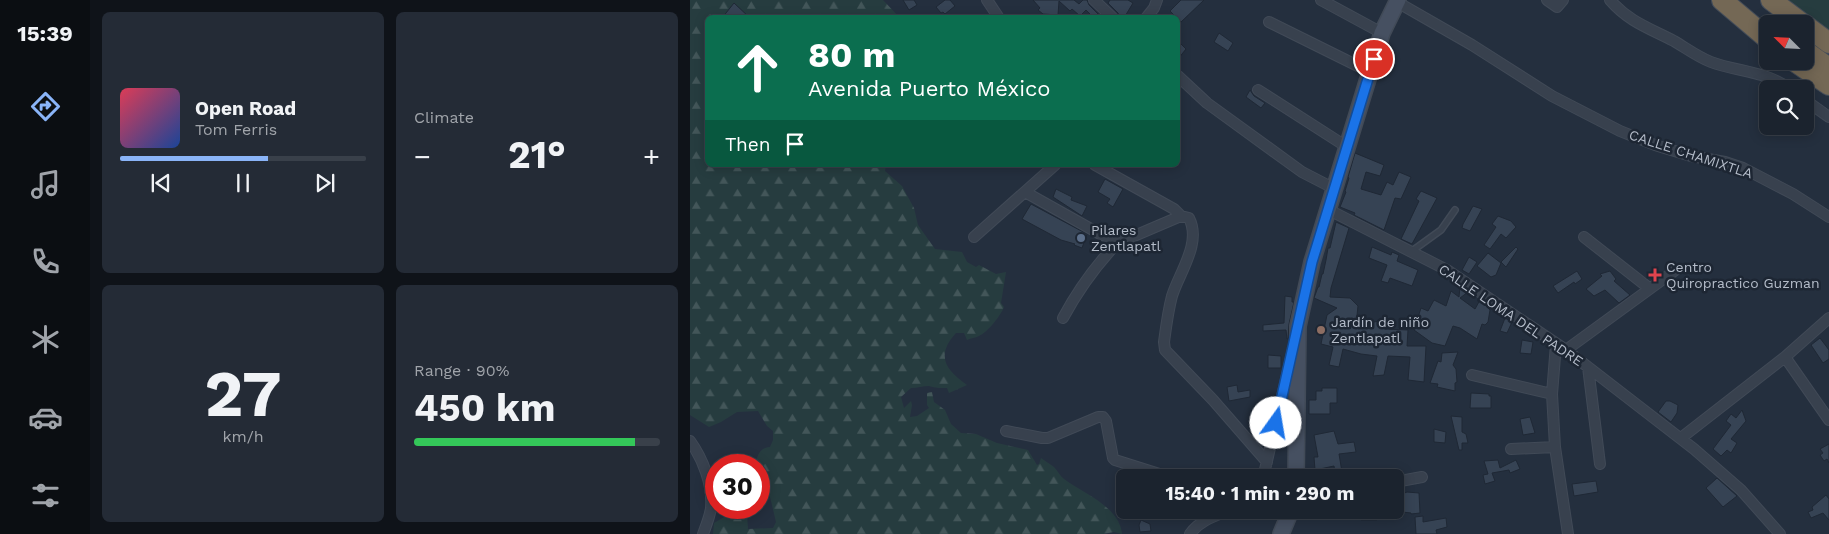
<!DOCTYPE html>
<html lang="en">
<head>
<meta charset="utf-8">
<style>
	body { margin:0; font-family:"Work Sans",sans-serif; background:#242b36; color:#f1f3f6; height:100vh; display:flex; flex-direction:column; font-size:19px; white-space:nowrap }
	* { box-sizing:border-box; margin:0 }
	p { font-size:16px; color:#a0a4aa }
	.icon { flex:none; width:28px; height:28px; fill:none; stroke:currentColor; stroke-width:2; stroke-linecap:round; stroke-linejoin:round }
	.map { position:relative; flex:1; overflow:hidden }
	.sheet { display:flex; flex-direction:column; gap:12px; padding:12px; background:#0f1319; width:600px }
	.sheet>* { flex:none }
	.guide { position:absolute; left:15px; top:15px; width:475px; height:152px; border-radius:8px; box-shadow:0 2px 12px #0003,0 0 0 1px #39404a; background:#0b6e4f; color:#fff; overflow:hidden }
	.needle { width:32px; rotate:294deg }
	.buttons { position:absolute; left:1069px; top:15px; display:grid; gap:10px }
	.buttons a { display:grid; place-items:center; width:55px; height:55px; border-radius:8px; background:#1b232e; box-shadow:0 2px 12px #0003,0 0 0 1px #39404a; font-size:25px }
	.speed { position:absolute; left:15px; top:454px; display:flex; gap:10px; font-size:25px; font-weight:700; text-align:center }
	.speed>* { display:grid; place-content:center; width:65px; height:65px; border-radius:50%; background:#1b232e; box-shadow:0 2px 12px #0003,0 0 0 1px #39404a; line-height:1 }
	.speed .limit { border:8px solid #d22; background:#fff; color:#111 }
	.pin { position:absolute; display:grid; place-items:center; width:42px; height:42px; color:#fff; margin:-21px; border:2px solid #fff; border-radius:50%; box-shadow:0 1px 5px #0007 }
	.me { position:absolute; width:55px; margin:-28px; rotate:13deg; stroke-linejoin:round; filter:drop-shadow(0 0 4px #0008) }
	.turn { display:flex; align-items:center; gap:18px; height:105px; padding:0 20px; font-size:22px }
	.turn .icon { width:65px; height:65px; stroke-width:2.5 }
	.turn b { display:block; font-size:35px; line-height:42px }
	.then { display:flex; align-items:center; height:48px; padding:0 20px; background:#0003; gap:10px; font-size:19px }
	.big { font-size:38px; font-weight:700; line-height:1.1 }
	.sheet .tile { flex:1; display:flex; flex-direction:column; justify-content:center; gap:8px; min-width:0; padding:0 18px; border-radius:8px; background:#242b36 }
	.sheet .dial { align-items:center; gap:0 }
	.dial b { font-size:65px; line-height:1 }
	.song { display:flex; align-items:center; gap:15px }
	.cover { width:60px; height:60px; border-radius:8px; background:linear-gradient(135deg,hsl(350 70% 55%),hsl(220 70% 35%)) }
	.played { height:5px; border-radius:2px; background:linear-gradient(90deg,#8ab4f8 60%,#39404a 60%) }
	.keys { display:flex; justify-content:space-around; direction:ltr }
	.heat { display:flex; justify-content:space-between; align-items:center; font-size:28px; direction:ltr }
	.charge { height:8px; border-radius:4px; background:linear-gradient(90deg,#34c759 90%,#39404a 0) }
	.sheet .tiles { flex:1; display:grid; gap:12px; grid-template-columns:repeat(2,1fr) }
	.trip { position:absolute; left:426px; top:469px; width:288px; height:50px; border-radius:8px; background:#1b232e; box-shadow:0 2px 12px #0003,0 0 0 1px #39404a; font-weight:700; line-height:50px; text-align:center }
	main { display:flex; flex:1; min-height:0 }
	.tabs { display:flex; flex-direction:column; width:90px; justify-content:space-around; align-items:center; background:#0b0e12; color:#a0a4aa }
	.tabs .icon { width:35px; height:35px }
	.tabs .selected { color:#8ab4f8 }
	.tabs b { font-size:22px; color:#f1f3f6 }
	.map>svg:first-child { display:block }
	.forest { fill:url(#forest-firs) }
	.park { fill:#263c3f }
	.building { fill:#364354; stroke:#1f2835 }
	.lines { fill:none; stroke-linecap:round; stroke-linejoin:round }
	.lane-casing { stroke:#414a57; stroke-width:8 }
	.street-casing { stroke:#414a57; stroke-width:12 }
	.secondary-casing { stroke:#414a57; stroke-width:18 }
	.highway-casing { stroke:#434c59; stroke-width:22 }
	.lane { stroke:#38414e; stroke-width:5 }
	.street { stroke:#38414e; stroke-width:10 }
	.secondary { stroke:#465061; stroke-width:15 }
	.highway { stroke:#746855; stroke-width:20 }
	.route-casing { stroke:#114b97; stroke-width:12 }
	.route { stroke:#1a73e8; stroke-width:9 }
	.service-dot { fill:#5c6f8a; stroke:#1d2633; stroke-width:2 }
	.health-dot { fill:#e0444e; stroke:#1d2633; stroke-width:2 }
	.education-dot { fill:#8d6e63; stroke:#1d2633; stroke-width:2 }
	.labels { text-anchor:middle; stroke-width:5; stroke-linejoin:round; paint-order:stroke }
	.street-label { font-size:14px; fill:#b4bcc9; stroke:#1d2633 }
	.poi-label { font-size:14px; fill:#b4bcc9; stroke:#1d2633; text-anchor:start }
</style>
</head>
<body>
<main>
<nav class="tabs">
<b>15:39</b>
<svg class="icon selected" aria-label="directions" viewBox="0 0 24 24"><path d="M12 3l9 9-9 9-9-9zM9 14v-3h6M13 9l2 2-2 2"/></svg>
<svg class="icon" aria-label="music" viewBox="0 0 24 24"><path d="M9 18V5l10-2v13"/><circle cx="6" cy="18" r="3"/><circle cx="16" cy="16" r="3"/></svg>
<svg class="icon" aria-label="phone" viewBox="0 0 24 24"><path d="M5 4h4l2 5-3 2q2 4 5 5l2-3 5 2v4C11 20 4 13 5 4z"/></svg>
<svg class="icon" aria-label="climate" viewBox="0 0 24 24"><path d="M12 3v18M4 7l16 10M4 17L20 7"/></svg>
<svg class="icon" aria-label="car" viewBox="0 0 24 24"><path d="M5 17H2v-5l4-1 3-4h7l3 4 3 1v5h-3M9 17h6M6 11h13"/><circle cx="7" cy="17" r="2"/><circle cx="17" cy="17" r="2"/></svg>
<svg class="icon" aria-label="filters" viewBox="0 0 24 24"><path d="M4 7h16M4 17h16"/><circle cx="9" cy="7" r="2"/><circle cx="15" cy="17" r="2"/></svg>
</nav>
<section class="sheet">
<div class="tiles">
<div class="tile">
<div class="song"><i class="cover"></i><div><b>Open Road</b><p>Tom Ferris</p></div></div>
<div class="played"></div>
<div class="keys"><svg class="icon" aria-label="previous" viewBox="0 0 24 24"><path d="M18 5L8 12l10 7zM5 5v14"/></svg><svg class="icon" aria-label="pause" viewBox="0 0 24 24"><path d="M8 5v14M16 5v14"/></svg><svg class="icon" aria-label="next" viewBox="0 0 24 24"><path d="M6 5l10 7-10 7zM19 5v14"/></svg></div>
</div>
<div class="tile"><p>Climate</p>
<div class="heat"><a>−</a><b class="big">21°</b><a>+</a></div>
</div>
<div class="tile dial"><b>27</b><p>km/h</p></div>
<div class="tile"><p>Range · 90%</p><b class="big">450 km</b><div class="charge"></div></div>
</div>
</section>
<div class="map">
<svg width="1139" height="534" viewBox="0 0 1139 534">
	<defs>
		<pattern id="forest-firs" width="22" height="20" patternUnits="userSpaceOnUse" patternTransform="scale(1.25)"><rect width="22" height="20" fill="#263c3f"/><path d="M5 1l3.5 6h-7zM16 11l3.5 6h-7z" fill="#435659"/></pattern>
	</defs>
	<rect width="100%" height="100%" fill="#242f3e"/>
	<path class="forest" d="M0 0H193L209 17 18 18V165H196L195 171 212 186 224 208 228 225 245 249 272 252 277 262 286 267 289 265 306 274 316 272 311 303 314 307C311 315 298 332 289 336 285 338 281 338 277 340L274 333H266C245 356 256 370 277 385L259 393 257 388C247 388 247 388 239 386 233 386 227 388 221 388L211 397 214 408 221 401 222 405 220 417 227 416 239 408 237 405V393L242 392 244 402 255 410 261 424 271 433 286 434 307 443 338 450 347 465 349 464 351 458C355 461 360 464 364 467 368 471 370 476 374 479 393 493 430 507 432 534L424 532 413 534H23L24 523 41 513 57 515 58 529 83 528 86 522 76 480 69 473V465H65C68 455 69 448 80 447L83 440V431L77 426 68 411 47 412 31 422 19 427 0 415Z"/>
	<path class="park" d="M1093 0H1139V34Z"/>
	<path class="building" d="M213 0H224L227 5 219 10Z
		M255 0H260L265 6 255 14 253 12 251 13 246 7Z
		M343 0H384L389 4 393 0H397L399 5 412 18H404L396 10 390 16 382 9 380 11 369 1 368 15 353 14 348 10 350 8Z
		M420 0H438L443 3 434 18H430L428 13 418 3Z
		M491 0H514L491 22 480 11Z
		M44 3 60 18H32Z
		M529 33 543 43 538 51 524 42Z
		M488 41 496 49 488 59Z
		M560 90 564 96 575 103 571 108 556 97Z
		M665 153 694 165 690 176 676 172 671 189 691 195 697 182 703 185 709 172 721 177 711 199 705 198 694 230 664 215 665 213 650 207 656 192 655 191 659 178 658 177Z
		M415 179 433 189 423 207 417 203 420 199 408 192Z
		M366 189 382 197 381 200 397 206 392 216 363 197Z
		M731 191 747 198 722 244 711 239 729 201 726 199Z
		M341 204 397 234 392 248 384 245 385 244 371 240 332 219Z
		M783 206 792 209 780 231 772 228 773 224Z
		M808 216 821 221 826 227 816 238 811 234 800 249 794 245 806 227 802 224Z
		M646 222 659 228 641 288 640 297 660 298 668 306 666 325 696 320 695 329 718 330 717 346H736L734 382 718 380 720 357 698 356 694 375 683 376 687 356 671 354 653 349 649 367 639 365 643 347 631 344 637 315 647 308 624 298 628 287H629L632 274H633L636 260 638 248H640Z
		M682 247 701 255 702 252 709 255 707 261 728 270 722 286 700 278 698 283 691 281 697 265 679 258Z
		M826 247 828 249 816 267 811 262Z
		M798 253 811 263 806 275 801 277 787 266Z
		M779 257 787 262 779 274 772 270Z
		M887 271 892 279 885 284 884 282 868 293 863 286Z
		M920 271 926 279 924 281 940 295 929 303 915 290 904 296 896 289 912 276 910 274Z
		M770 287 778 292 770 298 785 309 790 300 800 310 798 322 795 325 792 324 787 339 770 328 763 326 755 346 742 343 724 330 731 308 738 311 744 300 756 306 761 291 769 297Z
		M595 296 602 297V302H604L599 324 598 339H597L596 330 573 331V325L594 323Z
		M815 318 822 322 817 333 810 331Z
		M1130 338 1139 350V359L1133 363 1121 345Z
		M832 340 843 342 841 354 830 353Z
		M768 352 763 365 766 369 767 382 765 383V391L747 387 748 384 740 383 748 361 751 362 752 353Z
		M578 355 591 356V368H578Z
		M547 385 548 392 560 390V397L539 401 537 387Z
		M632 388H647V403H640V414H619V400H626V391H632Z
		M781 393 799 394V396H801V408H780Z
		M976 401H980L988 405 987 413 981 422 968 412Z
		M1052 410 1056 421 1041 439 1047 443 1041 453 1037 450 1031 456 1023 449 1041 425 1036 421 1041 414 1046 418Z
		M761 416 772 417V432L776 434 778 443H772V450H769Z
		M840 417 845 433 833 435 830 419Z
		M744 429 756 432 755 443 744 442Z
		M644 431 648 444 664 442 666 452 649 454 652 472 645 473 644 466 625 470 624 457H628L624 435Z
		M1139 444V463L1137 459 1134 461 1130 455 1133 453 1130 449Z
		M808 460 810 468 826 460 830 469 820 473 819 470 802 473 805 481 795 484 793 475 798 474 794 461Z
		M1027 478 1047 496 1033 507 1016 488Z
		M906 481 908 492 884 496 882 484Z
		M717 492 729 493 730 513 721 514V513L712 512V494Z
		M1136 495 1139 499V520L1133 513 1121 518 1118 512 1123 510 1122 507Z
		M671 510H686L687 520H671Z
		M733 516V522L756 518 757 527 746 530 747 534H726L725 517Z
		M451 520 460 524 461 531 450 532 449 525Z"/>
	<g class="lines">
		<defs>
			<path id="lane" d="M722 251 751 230 765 210"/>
			<path id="street" d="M297 0 309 18
				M404 0 423 18
				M631 0 692 33
				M857 0 867 7 873 0
				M920 0C939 22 959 28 984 41 996 48 1008 57 1021 62 1048 72 1076 71 1100 89
				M707 2 782 45 862 96 930 131 965 145 1001 156 1035 162 1053 168 1103 194 1139 217
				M456 18 464 8 467 0
				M579 22 680 72
				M488 76 517 103 612 172 645 189
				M568 90 657 147
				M1115 100 1139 117
				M405 165 484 209 491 216 499 218C512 243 489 273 482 296 478 311 476 327 474 342L475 350 523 400 577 462
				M335 192 410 234 429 241
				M639 210 757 270 876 350 1004 449 1051 490 1090 534
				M284 237 365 165
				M894 237 959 288
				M373 318C388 290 407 264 429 241L430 242 491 216
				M866 344 862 394 865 447 878 534
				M876 350 987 269
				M1095 357 1139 420
				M898 367 910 464
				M782 375 862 394
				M316 431 352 438H358L408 417H413L416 421 423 458 425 460 482 478
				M991 438 1095 357 1139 318
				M0 441C13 459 23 485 21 508 20 516 16 526 13 534
				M821 449 865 447
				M573 478 603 349
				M705 482 732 477
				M510 510 514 520
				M500 534C510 520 525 516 540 510"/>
			<path id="secondary" d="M606 478 608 326 622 262 692 33 708 0
				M591 534 601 510"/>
			<path id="highway" d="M1032 0 1078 39
				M1081 0 1113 24
				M1115 25 1139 43
				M1115 51 1139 68
				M1104 61 1139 85"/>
		</defs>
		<use href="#lane" class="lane-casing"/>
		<use href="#street" class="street-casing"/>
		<use href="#secondary" class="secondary-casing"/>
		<use href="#highway" class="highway-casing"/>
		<use href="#lane" class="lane"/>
		<use href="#street" class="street"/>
		<use href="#secondary" class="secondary"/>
		<use href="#highway" class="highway"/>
	</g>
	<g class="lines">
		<defs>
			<path id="route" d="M586 423 622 262 684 59"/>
		</defs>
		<use href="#route" class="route-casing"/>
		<use href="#route" class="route"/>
	</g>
	<circle class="service-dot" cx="391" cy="238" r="5"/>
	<path class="health-dot" d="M962.5 267.5h5v5h5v5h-5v5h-5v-5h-5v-5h5z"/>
	<circle class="education-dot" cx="631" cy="330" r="5"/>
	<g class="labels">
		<g class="street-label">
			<text transform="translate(1001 154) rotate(18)" y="5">CALLE CHAMIXTLA</text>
			<text transform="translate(821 315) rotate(34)" y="5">CALLE LOMA DEL PADRE</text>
		</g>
		<g class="poi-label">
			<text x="401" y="235">Pilares<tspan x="401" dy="16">Zentlapatl</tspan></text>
			<text x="976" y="272">Centro<tspan x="976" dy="16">Quiropractico Guzman</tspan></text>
			<text x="641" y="327">Jardín de niño<tspan x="641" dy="16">Zentlapatl</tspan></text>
		</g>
	</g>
</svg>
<div class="buttons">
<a><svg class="needle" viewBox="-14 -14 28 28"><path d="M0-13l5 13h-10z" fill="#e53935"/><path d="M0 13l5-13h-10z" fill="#a0a4aa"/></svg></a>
<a><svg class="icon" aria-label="search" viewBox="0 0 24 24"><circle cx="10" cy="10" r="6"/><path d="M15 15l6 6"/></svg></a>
</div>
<div class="speed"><div class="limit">30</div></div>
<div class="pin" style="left:684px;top:59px;background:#d93025"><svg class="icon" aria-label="arrive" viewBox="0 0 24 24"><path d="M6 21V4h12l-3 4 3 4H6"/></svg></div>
<svg class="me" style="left:586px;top:423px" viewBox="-20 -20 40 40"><circle r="19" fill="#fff"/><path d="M0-13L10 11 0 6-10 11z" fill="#1a73e8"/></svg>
<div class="trip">15:40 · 1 min · 290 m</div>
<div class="guide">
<div class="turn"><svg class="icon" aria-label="ahead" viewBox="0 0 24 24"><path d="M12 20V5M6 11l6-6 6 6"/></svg><div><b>80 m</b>Avenida Puerto México</div></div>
<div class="then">Then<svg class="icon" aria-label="arrive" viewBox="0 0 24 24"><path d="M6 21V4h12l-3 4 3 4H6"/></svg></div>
</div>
</div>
</main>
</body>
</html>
